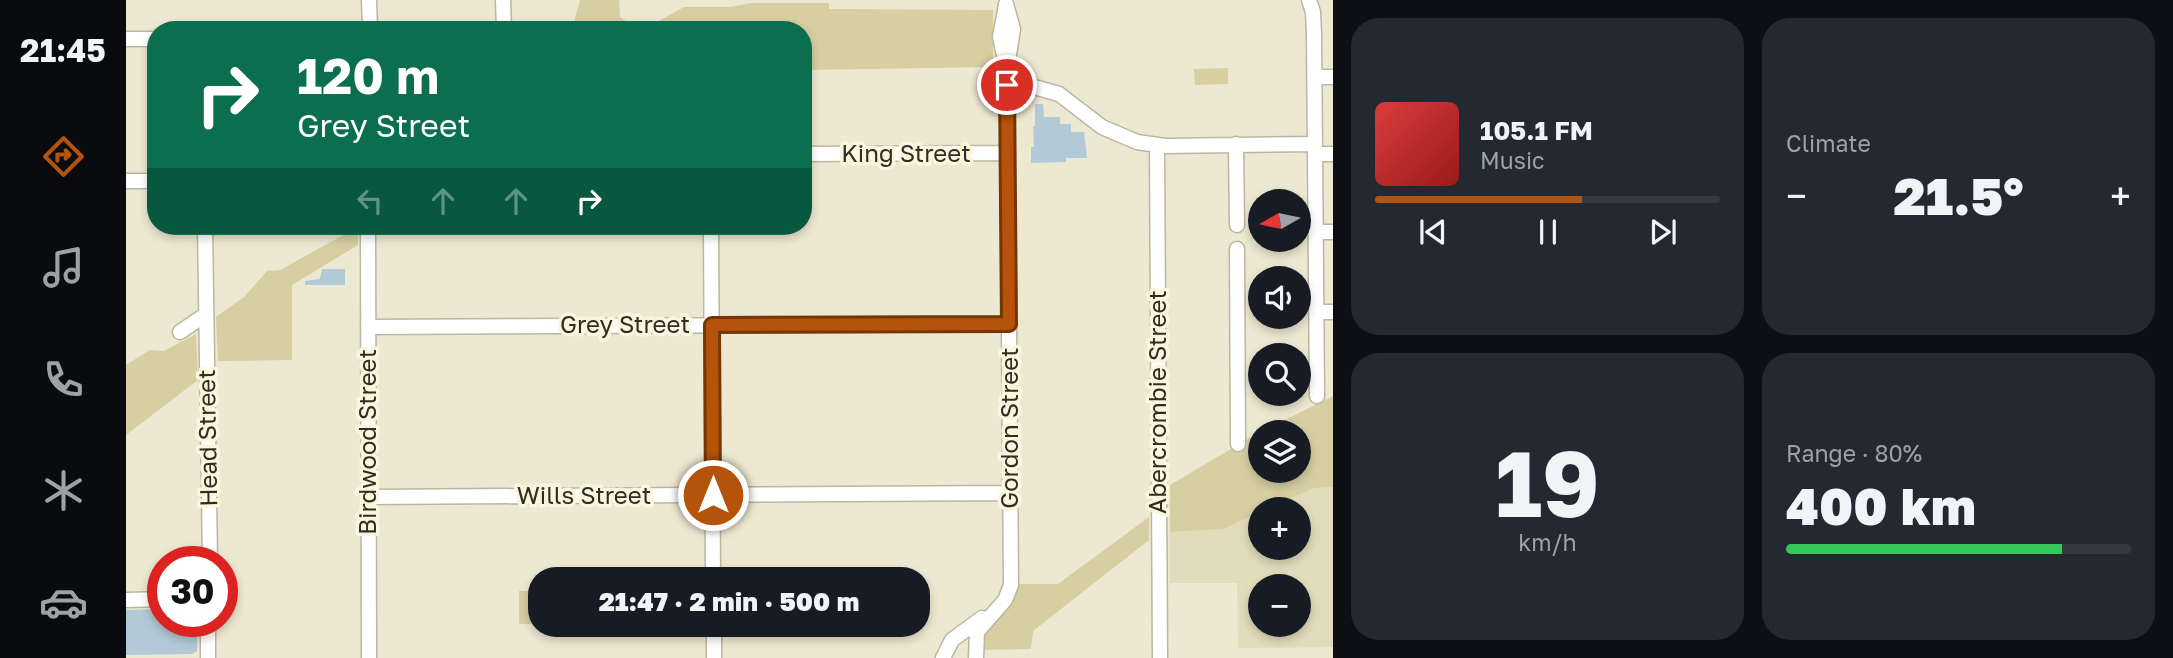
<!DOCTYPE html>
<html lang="en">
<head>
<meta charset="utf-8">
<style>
	body { margin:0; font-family:"Golos Text",sans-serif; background:#242831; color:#f1f3f6; height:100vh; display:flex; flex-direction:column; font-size:26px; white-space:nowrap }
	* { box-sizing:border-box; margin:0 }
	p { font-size:23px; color:#9ea1a6 }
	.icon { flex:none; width:38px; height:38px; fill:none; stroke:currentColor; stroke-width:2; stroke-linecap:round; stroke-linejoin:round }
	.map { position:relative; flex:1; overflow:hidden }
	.sheet { display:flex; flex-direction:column; gap:18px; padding:18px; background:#0d0f14; width:840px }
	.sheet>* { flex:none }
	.banner { position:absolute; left:21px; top:21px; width:665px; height:214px; border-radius:28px; box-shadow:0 4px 10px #0003; background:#0b6e4f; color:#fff; overflow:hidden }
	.needle { width:46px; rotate:261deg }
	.buttons { position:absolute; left:1122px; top:189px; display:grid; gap:14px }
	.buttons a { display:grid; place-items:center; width:63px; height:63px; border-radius:50%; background:#171b24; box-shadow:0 4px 10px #0003; font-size:35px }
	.speed { position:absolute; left:21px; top:546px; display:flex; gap:14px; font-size:35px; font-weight:700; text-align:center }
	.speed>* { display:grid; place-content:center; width:91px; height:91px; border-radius:50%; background:#171b24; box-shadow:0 4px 10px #0003; line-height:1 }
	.speed .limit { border:10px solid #d22; background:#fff; color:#111 }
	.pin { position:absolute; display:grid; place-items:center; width:60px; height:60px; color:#fff; margin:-30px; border:4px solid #fff; border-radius:50%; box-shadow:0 2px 7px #0007 }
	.me { position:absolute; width:77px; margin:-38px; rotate:0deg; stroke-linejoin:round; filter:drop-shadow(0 0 5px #0008) }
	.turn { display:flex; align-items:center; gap:24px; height:147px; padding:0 35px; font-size:32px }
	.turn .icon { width:91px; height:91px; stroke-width:2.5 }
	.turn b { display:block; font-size:49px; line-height:60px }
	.lanes { display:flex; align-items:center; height:66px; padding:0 35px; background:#0003; justify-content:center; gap:35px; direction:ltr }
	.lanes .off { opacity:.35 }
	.big { font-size:52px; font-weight:800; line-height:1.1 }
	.sheet .card { flex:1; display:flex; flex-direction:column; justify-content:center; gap:10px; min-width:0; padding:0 24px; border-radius:28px; background:#242831 }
	.sheet .dial { align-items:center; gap:0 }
	.dial b { font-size:91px; line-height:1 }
	.song { display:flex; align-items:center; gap:21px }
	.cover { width:84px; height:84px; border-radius:10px; background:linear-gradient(135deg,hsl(0 70% 55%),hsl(0 70% 35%)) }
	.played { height:7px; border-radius:4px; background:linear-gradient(90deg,#b45309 60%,#363941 60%) }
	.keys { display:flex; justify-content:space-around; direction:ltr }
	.heat { display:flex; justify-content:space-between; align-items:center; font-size:38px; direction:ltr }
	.charge { height:10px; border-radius:5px; background:linear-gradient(90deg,#34c759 80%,#363941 0) }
	.sheet .tiles { flex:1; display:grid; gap:18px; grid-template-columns:repeat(2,1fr) }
	.trip { position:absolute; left:402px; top:567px; width:402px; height:70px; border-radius:28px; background:#171b24; box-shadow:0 4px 10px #0003; font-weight:800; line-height:70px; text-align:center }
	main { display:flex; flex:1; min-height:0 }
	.dock { display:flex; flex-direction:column; width:126px; justify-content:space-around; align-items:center; background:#090b0e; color:#9ea1a6 }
	.dock .icon { width:49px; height:49px }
	.dock .selected { color:#b45309 }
	.dock b { font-size:32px; color:#f1f3f6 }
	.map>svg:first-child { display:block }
	.built { fill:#e2dcbd; fill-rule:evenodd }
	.green { fill:#d7cea1; fill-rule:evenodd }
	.building { fill:#b2c9d7 }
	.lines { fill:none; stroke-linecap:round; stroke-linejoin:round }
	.minor-casing { stroke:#bbb6a0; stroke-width:17 }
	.minor { stroke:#fff; stroke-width:14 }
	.route-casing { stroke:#753606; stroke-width:18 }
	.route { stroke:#b45309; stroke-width:12 }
	.labels { text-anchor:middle; stroke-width:7; stroke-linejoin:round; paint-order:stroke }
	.street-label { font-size:24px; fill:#2f2d24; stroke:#faf6de }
</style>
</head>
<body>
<main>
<nav class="dock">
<b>21:45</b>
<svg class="icon selected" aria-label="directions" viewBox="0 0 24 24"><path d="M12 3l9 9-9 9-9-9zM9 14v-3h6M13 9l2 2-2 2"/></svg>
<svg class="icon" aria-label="music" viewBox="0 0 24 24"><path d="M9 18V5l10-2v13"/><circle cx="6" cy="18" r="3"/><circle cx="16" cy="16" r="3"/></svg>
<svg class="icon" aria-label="phone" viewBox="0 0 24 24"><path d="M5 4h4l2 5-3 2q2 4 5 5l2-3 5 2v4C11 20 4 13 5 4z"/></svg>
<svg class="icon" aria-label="climate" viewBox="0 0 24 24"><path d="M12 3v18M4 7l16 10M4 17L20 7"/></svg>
<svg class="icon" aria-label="car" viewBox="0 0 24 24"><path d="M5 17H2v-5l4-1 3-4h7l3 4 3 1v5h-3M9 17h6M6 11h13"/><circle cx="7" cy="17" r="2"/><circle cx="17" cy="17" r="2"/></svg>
</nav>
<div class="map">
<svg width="1207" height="658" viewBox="0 0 1207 658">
	<rect width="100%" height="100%" fill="#ede8d1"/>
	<path class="built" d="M1207 487V647L1112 648 1111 583H1044V532L1097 529 1134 512V548H1172V509H1141L1188 488ZM1134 586H1172V625H1134Z"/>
	<path class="green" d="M454 0H493L494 17 513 30H446Z
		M626 3H703V9L867 10V67L677 70V30H516L558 7H604Z
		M1102 68V84L1069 85 1068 69Z
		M232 227V245L166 285V360L92 361 90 317 118 297 141 271 154 270Z
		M70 334 72 380 0 435V365L24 350 38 351Z
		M1207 396V487L1188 488 1141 509H1134V512L1097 529 1044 532V485L1125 437ZM1134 432H1172V471H1134Z
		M1023 517V540L907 631 905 649 854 650 855 633 879 612 891 584H932Z
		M393 591H409V624H393Z"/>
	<path class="building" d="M909 104H917L918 117H934V124H945V132H958L961 158H940V162L905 163V147H908L907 126H909Z
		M196 269H219V285H179V281L194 279Z
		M37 609V621H71V651L66 654 0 655V610Z"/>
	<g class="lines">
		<defs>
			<path id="minor" d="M243 0 244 30
				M377 0 378 30
				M1183 0 1187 12 1188 34 1191 396
				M0 39H30
				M879 60 874 37 880 5
				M1189 77H1207
				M881 85H901L933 94 976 127 1011 142 1039 146 1189 144
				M1110 144 1111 225
				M1031 145 1034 658
				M677 154 882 153
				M1189 154H1207
				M0 181H30
				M79 226 84 562
				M242 226 243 658
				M585 226 587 579
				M1190 232H1207
				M1111 249 1112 444
				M1190 312H1207
				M242 327 883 324
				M54 332 79 315
				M242 497 884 493
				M0 600 37 599
				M82 621V658
				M588 625V658
				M817 658 826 640 856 618
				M850 658 851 632 879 600 885 585 881 67 887 29 880 4"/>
		</defs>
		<use href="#minor" class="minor-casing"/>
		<use href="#minor" class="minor"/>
	</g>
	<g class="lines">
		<defs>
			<path id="route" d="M587 495 586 325 883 324 881 85"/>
		</defs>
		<use href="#route" class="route-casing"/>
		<use href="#route" class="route"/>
	</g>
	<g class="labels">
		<g class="street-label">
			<text x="780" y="162">King Street</text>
			<text x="499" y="333">Grey Street</text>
			<text transform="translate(1032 402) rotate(-90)" y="8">Abercrombie Street</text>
			<text transform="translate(884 428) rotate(-90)" y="8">Gordon Street</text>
			<text transform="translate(82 438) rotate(-91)" y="8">Head Street</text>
			<text transform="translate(242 442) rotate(-90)" y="8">Birdwood Street</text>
			<text x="458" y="504">Wills Street</text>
		</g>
	</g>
</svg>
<div class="buttons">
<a><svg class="needle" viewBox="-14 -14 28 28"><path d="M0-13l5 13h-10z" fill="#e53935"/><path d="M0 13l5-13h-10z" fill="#9ea1a6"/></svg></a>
<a><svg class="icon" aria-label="sound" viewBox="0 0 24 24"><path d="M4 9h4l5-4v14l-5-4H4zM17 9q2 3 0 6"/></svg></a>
<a><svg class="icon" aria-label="search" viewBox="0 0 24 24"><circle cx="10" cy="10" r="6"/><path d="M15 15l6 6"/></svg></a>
<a><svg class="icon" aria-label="layers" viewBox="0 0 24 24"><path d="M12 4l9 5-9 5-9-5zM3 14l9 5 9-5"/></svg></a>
<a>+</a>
<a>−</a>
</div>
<div class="speed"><div class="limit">30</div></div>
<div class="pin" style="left:881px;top:85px;background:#d93025"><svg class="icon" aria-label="arrive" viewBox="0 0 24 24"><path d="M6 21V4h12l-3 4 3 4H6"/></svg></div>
<svg class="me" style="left:587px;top:495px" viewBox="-20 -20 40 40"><circle r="17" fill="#b45309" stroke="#fff" stroke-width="3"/><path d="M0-11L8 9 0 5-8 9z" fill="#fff"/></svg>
<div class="trip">21:47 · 2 min · 500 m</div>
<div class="banner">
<div class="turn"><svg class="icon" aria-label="right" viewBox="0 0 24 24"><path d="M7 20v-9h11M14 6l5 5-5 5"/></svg><div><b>120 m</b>Grey Street</div></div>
<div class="lanes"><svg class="icon off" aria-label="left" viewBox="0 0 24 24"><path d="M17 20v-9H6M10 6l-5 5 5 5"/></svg><svg class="icon off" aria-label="ahead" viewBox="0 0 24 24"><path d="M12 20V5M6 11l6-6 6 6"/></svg><svg class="icon off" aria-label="ahead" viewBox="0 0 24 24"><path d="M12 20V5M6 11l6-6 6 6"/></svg><svg class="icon" aria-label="right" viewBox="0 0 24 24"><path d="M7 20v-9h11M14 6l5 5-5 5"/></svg></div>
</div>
</div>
<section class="sheet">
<div class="tiles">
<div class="card">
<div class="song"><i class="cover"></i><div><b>105.1 FM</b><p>Music</p></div></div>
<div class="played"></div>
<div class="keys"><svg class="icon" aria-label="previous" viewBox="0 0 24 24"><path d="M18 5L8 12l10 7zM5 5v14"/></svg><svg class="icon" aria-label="pause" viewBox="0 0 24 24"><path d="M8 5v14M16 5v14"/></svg><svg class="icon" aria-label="next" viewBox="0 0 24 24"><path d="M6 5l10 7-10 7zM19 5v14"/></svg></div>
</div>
<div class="card"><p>Climate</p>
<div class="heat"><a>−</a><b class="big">21.5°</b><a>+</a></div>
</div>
<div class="card dial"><b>19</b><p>km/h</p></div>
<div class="card"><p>Range · 80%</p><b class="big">400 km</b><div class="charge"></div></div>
</div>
</section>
</main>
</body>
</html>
